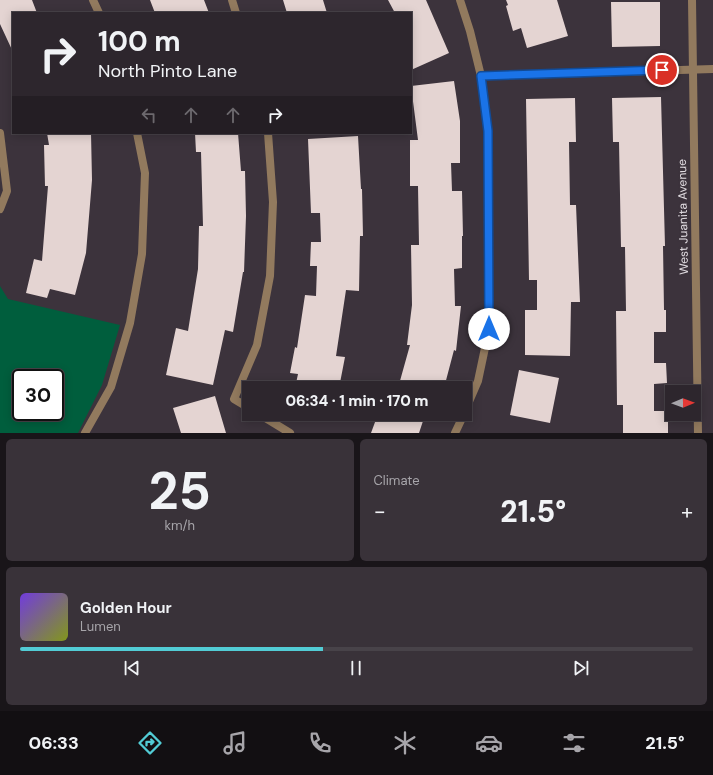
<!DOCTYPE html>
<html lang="en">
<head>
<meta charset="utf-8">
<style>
	body { margin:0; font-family:"DM Sans",sans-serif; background:#393239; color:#f1f3f6; height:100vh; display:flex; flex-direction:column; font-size:15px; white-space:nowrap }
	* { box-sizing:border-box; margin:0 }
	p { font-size:13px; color:#a7a5aa }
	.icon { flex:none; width:22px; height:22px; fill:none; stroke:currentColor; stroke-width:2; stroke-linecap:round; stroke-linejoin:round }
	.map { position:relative; height:433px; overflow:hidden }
	.drawer { display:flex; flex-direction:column; gap:6px; padding:6px; background:#191519; flex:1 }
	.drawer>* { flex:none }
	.top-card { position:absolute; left:12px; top:12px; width:400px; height:122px; border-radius:0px; box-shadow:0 2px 10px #0003,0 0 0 1px #484349; background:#2d262d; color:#f1f3f6; overflow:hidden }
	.needle { width:26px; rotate:89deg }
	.fabs { position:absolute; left:665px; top:385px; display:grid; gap:8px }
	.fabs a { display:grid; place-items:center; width:36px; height:36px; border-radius:0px; background:#2d262d; box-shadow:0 2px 10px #0003,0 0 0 1px #484349; font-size:20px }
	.speed { position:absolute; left:12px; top:369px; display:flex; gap:8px; font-size:20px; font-weight:700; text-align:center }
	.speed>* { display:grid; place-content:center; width:52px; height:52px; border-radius:50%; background:#2d262d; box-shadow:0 2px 10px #0003,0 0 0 1px #484349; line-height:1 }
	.speed .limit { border:2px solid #111; border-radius:6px; background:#fff; color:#111 }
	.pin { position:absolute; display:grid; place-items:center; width:34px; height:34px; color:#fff; margin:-17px; border:2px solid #fff; border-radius:50%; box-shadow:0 1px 4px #0007 }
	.me { position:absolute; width:44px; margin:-22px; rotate:0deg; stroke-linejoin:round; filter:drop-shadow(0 0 3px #0008) }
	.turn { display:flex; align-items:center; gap:14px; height:84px; padding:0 20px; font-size:18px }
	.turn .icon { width:52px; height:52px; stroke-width:2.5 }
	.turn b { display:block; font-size:28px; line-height:34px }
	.lanes { display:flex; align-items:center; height:38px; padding:0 20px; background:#0003; justify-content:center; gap:20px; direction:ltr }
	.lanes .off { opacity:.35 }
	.big { font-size:30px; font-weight:800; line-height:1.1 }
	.drawer .widget { flex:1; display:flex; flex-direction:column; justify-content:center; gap:6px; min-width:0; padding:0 14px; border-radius:6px; background:#393239 }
	.drawer .dial { align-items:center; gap:0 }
	.dial b { font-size:52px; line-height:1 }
	.song { display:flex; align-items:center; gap:12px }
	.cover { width:48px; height:48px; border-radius:6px; background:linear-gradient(135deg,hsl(260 70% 55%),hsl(70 70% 35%)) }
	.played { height:4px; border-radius:2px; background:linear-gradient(90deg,#52ccd5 45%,#484349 45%) }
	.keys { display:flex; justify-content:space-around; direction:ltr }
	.heat { display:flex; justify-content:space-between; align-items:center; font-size:22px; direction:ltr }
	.drawer .tiles { flex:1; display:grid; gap:6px; grid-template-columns:1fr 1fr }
	.widget:last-child { grid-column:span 2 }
	.trip { position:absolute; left:242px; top:381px; width:230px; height:40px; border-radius:0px; background:#2d262d; box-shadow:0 2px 10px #0003,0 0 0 1px #484349; font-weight:800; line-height:40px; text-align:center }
	.menu { display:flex; height:64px; justify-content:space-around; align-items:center; background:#120f12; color:#a7a5aa }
	.menu .icon { width:28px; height:28px }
	.menu .selected { color:#52ccd5 }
	.menu b { font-size:18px; color:#f1f3f6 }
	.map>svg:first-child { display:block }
	.green { fill:#005e3d; fill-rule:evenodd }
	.building { fill:#e4d4d2 }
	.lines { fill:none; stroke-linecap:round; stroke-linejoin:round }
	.minor { stroke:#927a5e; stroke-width:8 }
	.route-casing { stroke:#114b97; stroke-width:10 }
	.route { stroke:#1a73e8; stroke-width:7 }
	.labels { text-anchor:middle; stroke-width:4; stroke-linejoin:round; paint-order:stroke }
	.street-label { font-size:12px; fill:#e0dbe0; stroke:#3c333c }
</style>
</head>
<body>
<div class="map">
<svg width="713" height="433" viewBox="0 0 713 433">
	<rect width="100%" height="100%" fill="#3c333c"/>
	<path class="green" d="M0 286 8 299 120 325 102 385 78 433H0ZM21 378H55V412H21Z"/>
	<path class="building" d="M0 0H32L37 13H13V52L0 24Z
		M150 0H204L209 13H155Z
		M283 0H323L327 13H287Z
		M388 0H426L449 53 411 70V13H395Z
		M506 0H557L568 36 527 48 521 28 513 31 506 6 508 5Z
		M611 2H660V46L612 47Z
		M454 81 460 121V163H451L452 191H462L463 236H462V268L454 269 455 306H461L456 351 454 350 444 388H398L410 345H407L412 305 411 245H419L418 186H410V140H418L411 86Z
		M661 97 665 246H663L664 310H666V332H654V363H666L667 383 654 384V411H668V433H623V405H617L616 311H626L625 247H621L619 142H613L612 98Z
		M575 98 576 142H569L570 205H576L580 302H571L570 356 525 355V310H537V280H529L526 99Z
		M47 133H91L92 180 86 253 75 295 50 289 47 298 26 293 34 259 42 261 48 186H45L44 145H49Z
		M195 133H238L241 171H245L246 216 244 272H243L233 332 225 330 213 385 166 375 176 328 188 331 198 269 199 226H203L201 152H196Z
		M358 136 361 189H362L363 236H360L359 291 346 290 336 356 345 357 339 388H295L298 374 290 373 295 347 297 348 305 295 316 296 317 266H310L311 242H321L320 213H311L308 139Z
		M519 370 559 378 550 423 510 415Z
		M215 396 226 433H181L173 408Z
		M378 414H413L424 418 419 433H371Z"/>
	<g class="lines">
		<path class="minor" d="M93 0 99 13
			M232 0 236 13
			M460 0 470 31 481 76 488 131 489 329 478 381 465 411
			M692 0 698 433
			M481 76 713 69
			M0 133 7 191 0 209
			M249 408 234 399 257 345 270 276 273 202 268 133
			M259 414 290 433
			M85 433 111 387 130 323 142 254 145 173 137 133
			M455 433 464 414"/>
	</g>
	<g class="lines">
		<defs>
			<path id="route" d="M489 329 488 131 481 76 662 70"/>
		</defs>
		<use href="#route" class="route-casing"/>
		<use href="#route" class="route"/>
	</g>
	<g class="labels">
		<g class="street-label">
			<text transform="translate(683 217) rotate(-91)" y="4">West Juanita Avenue</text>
		</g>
	</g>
</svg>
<div class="fabs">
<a><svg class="needle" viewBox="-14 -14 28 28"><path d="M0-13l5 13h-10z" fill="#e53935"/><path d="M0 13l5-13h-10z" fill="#a7a5aa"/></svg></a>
</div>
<div class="speed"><div class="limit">30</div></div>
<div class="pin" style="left:662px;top:70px;background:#d93025"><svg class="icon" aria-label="arrive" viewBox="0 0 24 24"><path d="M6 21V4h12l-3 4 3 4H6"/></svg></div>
<svg class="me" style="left:489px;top:329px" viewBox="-20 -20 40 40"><circle r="19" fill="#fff"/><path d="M0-13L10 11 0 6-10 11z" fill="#1a73e8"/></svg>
<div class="trip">06:34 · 1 min · 170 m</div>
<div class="top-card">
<div class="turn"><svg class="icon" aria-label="right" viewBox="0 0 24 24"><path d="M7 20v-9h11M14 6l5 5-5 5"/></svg><div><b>100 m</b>North Pinto Lane</div></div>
<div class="lanes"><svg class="icon off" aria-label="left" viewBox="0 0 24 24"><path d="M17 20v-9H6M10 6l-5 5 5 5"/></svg><svg class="icon off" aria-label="ahead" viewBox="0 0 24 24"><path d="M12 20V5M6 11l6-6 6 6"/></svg><svg class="icon off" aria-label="ahead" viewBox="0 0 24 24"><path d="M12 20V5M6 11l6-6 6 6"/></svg><svg class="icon" aria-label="right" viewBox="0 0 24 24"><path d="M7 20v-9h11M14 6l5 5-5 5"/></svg></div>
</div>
</div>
<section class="drawer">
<div class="tiles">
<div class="widget dial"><b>25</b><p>km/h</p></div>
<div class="widget"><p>Climate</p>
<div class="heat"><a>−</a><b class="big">21.5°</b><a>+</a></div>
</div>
<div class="widget">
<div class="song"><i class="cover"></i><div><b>Golden Hour</b><p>Lumen</p></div></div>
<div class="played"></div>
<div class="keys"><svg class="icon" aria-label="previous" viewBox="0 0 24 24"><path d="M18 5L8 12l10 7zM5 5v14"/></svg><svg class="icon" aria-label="pause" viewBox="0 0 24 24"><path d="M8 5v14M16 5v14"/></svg><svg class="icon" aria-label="next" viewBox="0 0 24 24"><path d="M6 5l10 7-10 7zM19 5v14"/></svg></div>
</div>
</div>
</section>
<nav class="menu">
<b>06:33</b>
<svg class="icon selected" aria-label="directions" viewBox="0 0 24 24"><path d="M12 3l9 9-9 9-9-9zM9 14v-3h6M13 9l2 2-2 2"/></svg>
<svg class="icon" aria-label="music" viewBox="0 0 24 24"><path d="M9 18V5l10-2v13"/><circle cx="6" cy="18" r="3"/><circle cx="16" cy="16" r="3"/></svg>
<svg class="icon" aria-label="phone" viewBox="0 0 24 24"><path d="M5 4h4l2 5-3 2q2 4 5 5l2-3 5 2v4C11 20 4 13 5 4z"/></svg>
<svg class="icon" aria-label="climate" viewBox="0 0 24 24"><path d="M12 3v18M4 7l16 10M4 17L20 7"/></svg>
<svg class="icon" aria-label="car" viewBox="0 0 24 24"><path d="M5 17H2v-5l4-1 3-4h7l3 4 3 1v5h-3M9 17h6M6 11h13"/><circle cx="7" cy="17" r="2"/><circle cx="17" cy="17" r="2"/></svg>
<svg class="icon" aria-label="filters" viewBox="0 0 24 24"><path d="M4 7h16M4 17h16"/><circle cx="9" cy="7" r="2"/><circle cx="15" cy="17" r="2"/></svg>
<b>21.5°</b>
</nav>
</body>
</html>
